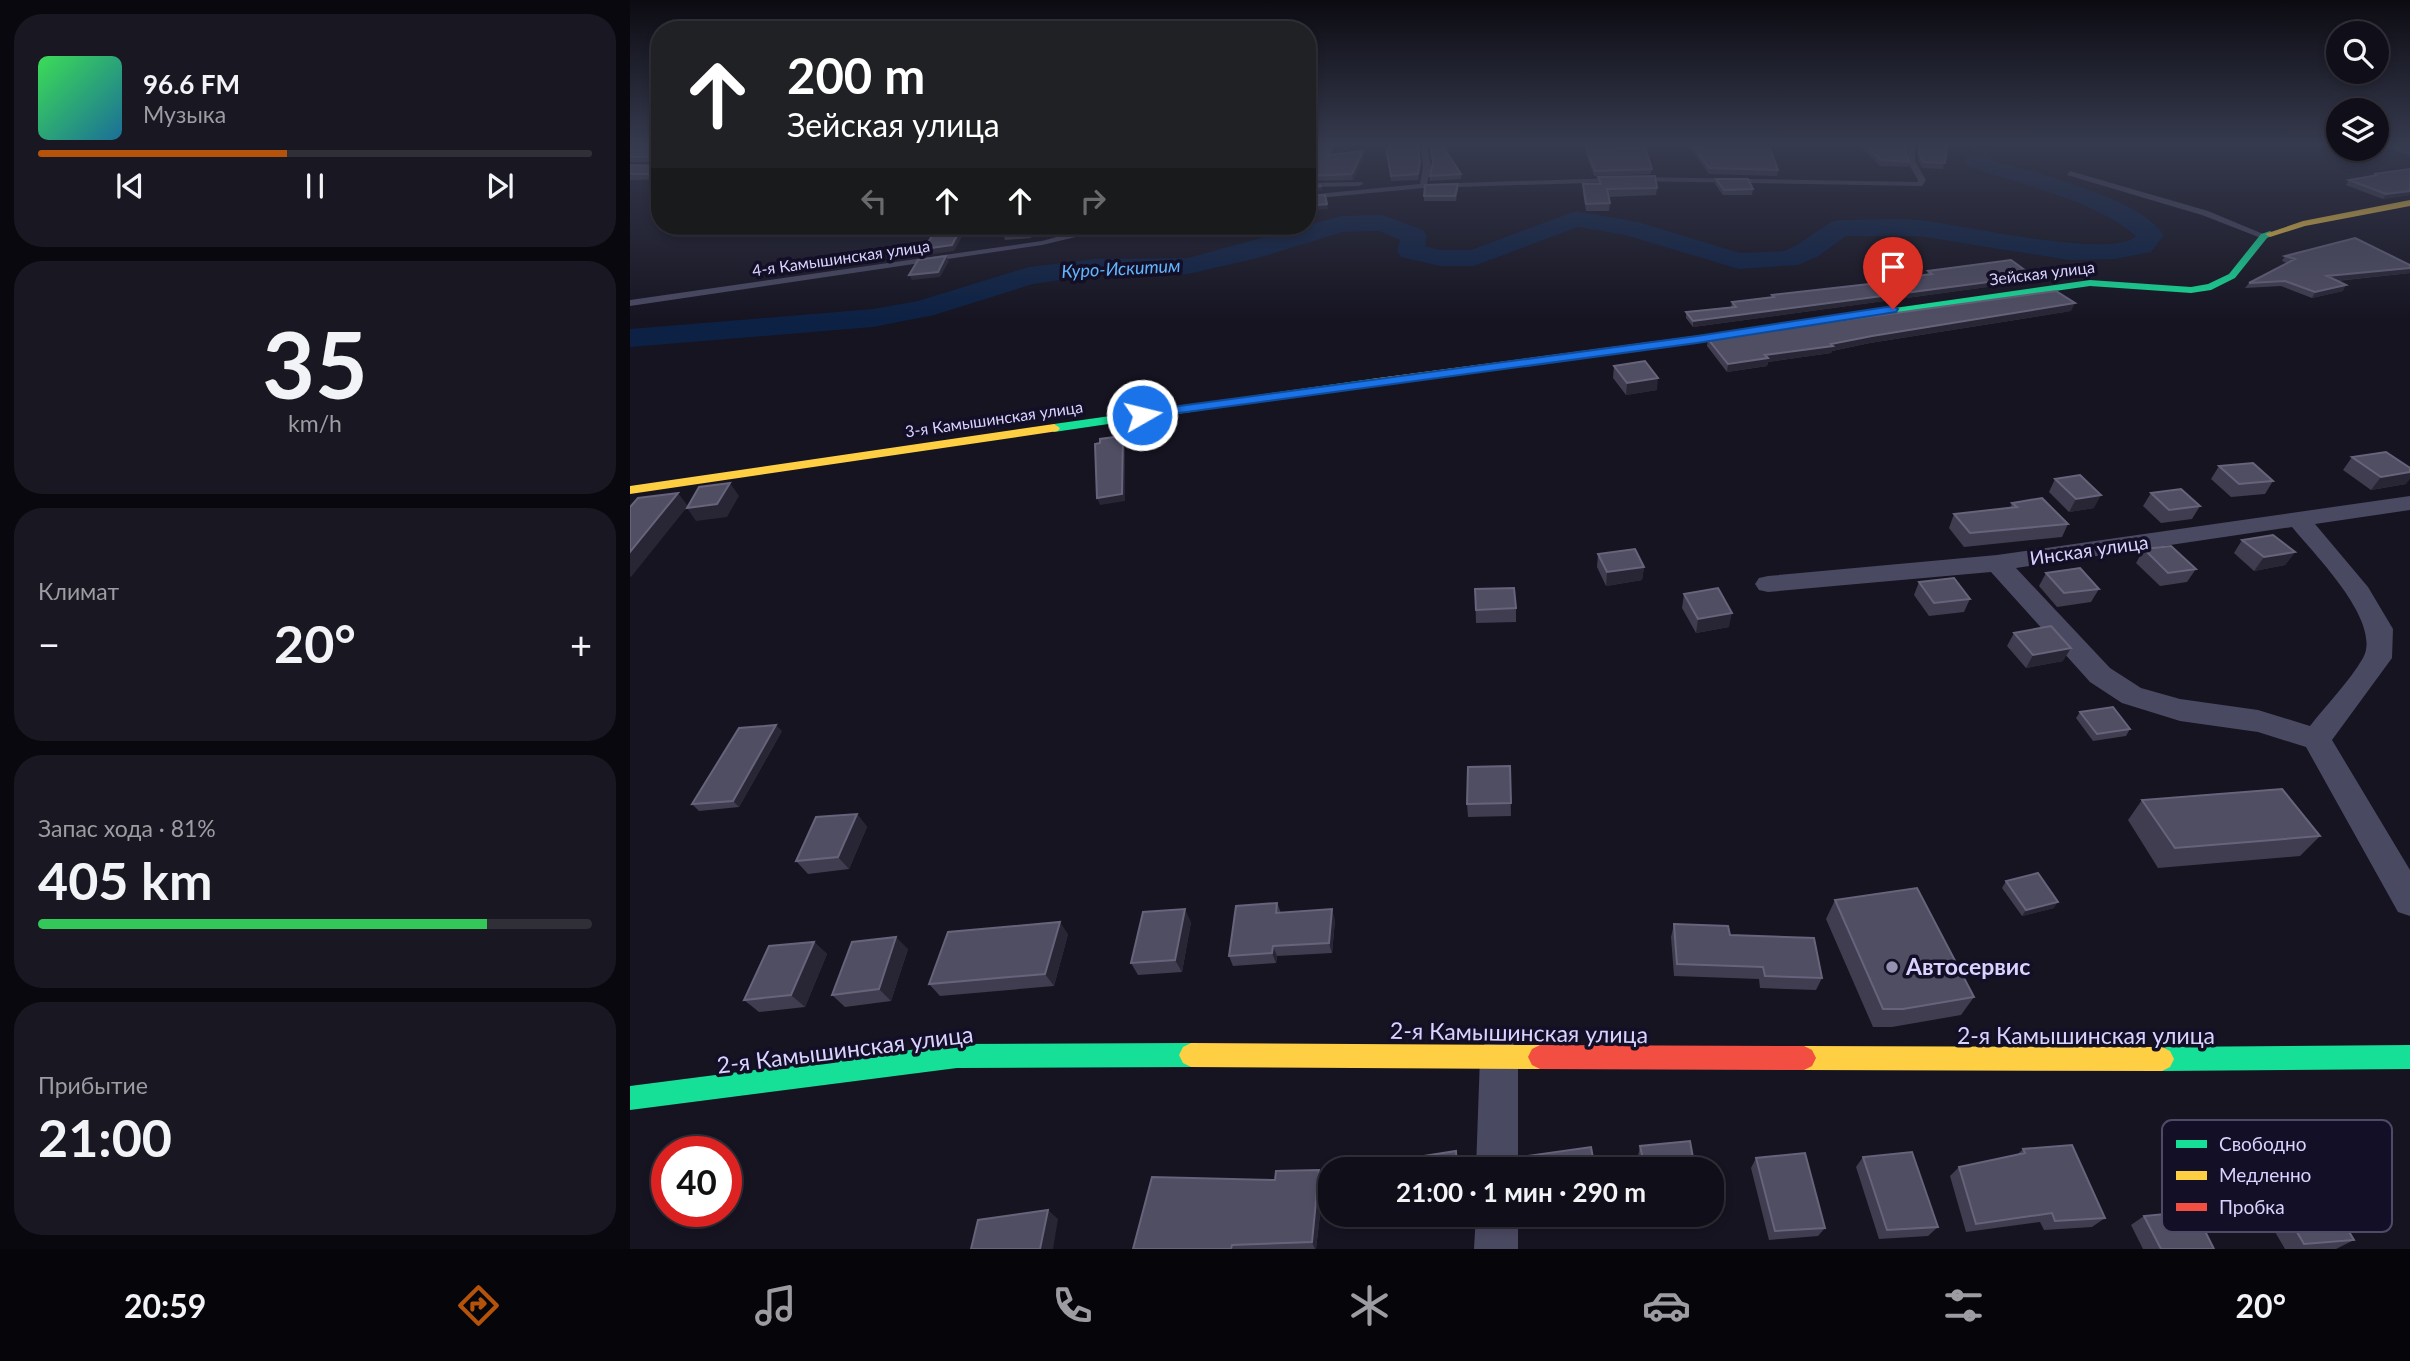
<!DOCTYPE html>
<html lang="ru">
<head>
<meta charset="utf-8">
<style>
	body { margin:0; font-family:Lato,sans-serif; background:#191822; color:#f1f3f6; height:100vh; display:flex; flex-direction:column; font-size:26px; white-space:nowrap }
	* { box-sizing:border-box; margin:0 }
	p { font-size:23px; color:#9c9ca2 }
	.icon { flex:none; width:38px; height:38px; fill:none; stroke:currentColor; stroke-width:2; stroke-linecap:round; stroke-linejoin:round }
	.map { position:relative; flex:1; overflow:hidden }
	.panel { display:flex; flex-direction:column; gap:14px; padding:14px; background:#09080e; width:630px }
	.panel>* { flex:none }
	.banner { position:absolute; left:21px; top:21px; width:665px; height:214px; border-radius:28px; box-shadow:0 4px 10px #0003,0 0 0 2px #302f38; background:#202124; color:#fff; overflow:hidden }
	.buttons { position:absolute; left:1696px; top:21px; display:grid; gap:14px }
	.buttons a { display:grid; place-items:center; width:63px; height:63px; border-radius:50%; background:#100f19; box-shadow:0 4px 10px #0003,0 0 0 2px #302f38; font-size:35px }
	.speed { position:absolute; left:21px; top:1136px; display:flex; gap:14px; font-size:35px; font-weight:700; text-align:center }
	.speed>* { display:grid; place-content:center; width:91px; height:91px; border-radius:50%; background:#100f19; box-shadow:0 4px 10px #0003,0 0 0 2px #302f38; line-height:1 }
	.speed .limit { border:10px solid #d22; background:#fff; color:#111 }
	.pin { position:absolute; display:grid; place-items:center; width:60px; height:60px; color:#fff; margin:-72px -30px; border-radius:50% 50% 50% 0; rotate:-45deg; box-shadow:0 0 7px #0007 }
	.pin .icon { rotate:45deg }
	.me { position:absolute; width:77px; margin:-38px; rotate:82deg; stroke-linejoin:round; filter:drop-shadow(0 0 5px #0008) }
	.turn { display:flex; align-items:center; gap:24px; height:147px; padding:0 21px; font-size:32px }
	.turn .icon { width:91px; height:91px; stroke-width:2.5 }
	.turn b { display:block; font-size:49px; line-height:60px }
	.lanes { display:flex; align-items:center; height:66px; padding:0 21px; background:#0003; justify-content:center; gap:35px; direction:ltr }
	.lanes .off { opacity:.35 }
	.big { font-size:52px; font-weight:700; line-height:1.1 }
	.panel .tile { flex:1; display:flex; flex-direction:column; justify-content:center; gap:10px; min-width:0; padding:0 24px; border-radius:28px; background:#191822 }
	.panel .dial { align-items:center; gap:0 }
	.dial b { font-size:91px; line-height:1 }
	.song { display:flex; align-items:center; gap:21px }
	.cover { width:84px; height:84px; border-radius:10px; background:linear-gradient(135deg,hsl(130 70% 55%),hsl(200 70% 35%)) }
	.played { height:7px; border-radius:4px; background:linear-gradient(90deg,#b45309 45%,#302f38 45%) }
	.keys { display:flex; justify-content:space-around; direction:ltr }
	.heat { display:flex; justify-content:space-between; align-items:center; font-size:38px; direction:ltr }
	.charge { height:10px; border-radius:5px; background:linear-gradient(90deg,#34c759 81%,#302f38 0) }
	.trip { position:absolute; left:688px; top:1157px; width:406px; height:70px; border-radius:28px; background:#100f19; box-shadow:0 4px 10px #0003,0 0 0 2px #302f38; font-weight:700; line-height:70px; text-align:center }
	.menu { display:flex; height:112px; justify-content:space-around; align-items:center; background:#06060a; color:#9c9ca2 }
	.menu .icon { width:49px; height:49px }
	.menu .selected { color:#b45309 }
	.menu b { font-size:32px; color:#f1f3f6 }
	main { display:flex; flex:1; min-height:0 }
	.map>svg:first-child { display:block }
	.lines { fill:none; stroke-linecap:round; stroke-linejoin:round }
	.river { fill:#0d2144; fill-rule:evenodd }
	.lane { fill:#4a4962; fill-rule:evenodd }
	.street { fill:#4a4962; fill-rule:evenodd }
	.fast { fill:#16e098; fill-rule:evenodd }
	.slow { fill:#ffcf43; fill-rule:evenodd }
	.jam { fill:#f24e42; fill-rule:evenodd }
	.wall { fill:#403d50 }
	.shaded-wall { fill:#282635 }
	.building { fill:#504e63; stroke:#66637b; stroke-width:2 }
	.route { fill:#1a73e8; stroke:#114b97; stroke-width:2 }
	.poi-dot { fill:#9591b1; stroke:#130f26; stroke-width:2.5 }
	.labels { text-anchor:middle; stroke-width:7; stroke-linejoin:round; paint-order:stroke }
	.far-street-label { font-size:16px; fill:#d9d4ff; stroke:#130f26 }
	.far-water-label { font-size:18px; font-style:italic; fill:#62b6ff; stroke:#130f26 }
	.street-label { font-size:19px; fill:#d9d4ff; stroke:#130f26 }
	.near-poi-label { font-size:23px; font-weight:bold; fill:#d9d4ff; stroke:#130f26; text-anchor:start }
	.near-street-label { font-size:23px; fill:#d9d4ff; stroke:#130f26 }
	.key { fill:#130f26; stroke:#4e4a67; stroke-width:2 }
	.key-label { font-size:19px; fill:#d9d4ff }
</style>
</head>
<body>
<main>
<section class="panel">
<div class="tile">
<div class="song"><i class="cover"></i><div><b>96.6 FM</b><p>Музыка</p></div></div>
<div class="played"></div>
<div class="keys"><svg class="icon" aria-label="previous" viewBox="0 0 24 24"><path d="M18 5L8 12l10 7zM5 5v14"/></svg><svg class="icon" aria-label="pause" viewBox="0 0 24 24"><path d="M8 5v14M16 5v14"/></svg><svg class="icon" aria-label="next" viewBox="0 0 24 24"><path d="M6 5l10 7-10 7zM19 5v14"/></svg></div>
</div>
<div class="tile dial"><b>35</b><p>km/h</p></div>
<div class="tile"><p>Климат</p>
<div class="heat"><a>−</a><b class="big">20°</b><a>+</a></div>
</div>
<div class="tile"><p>Запас хода · 81%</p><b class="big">405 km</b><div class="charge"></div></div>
<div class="tile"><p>Прибытие</p><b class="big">21:00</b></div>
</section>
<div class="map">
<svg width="1780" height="1249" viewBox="0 0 1780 1249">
	<rect width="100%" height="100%" fill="#161421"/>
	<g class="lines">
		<path class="river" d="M1345 145H1367L1358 158C1404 174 1507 195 1534 235L1521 252 1485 259 1439 260 1289 236H1216L1187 257 1168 265 1109 269 995 235 948 227 844 266H810L771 257 767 251 770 240 749 231 713 232 628 258 558 274 465 275 403 284 304 315 243 327 0 347V329L243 309 288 301 399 267 465 259 558 258 711 216 753 215 793 230 797 236 795 246 810 250H841L946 211 1008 222 1110 253 1154 251 1167 245 1201 222 1210 220C1236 220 1264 218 1290 220 1328 224 1482 260 1506 236 1459 197 1393 186 1337 166L1334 161Z"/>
		<path class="lane" d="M791 145H797L801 167 797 184 987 178 991 180 987 182 793 188 677 199V195L790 184 793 167Z
			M1279 145H1285V161L1296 180 1292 186 1007 181 1003 179 1007 177 1287 182 1288 180 1277 161Z
			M1440 171 1578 211 1638 236 1631 238 1572 215 1437 175Z
			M732 182 733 184 729 186 677 187V183Z
			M459 226H469L454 235 412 245 0 306V300L412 241 448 231Z"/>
		<path class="street" d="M1756 145 1780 147V155L1757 148Z
			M1780 496V510L1685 524 1738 587 1763 629 1762 658 1702 740 1780 870V916L1768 912 1676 747 1628 732 1550 721 1492 703 1460 682 1361 572 1138 592 1129 590 1125 584 1129 578 1138 576 1367 555ZM1662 527C1684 554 1753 622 1733 658 1719 682 1697 704 1680 726L1628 710 1550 699 1511 688 1480 668 1386 568Z
			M869 1038 883 1043 888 1057V1169H846L850 1057 855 1043Z
			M846 1214H888V1249H844Z"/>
		<path class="fast" d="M1640 231 1645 234 1637 238 1605 278 1581 290 1561 293 1460 286 1132 333 1127 330 1132 327 1460 280 1561 287 1578 284 1599 274 1631 234Z
			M741 379 745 381V385L424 432 418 428 424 424Z
			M561 1043 569 1047 573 1055 569 1063 561 1067 327 1068 0 1110V1086L327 1044Z
			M1780 1045V1069L1532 1071 1524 1067 1520 1059 1524 1051 1532 1047Z"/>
		<path class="slow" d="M1780 200V206L1675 226 1640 237 1635 234 1673 221Z
			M1132 327 1137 330 1136 332 741 387 735 383 741 379Z
			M424 424 430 428 428 431 0 494V486Z
			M561 1043 910 1045 918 1049 922 1057 918 1065 910 1069 561 1067 553 1063 549 1055 553 1047Z
			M1174 1046 1532 1047 1540 1051 1544 1059 1540 1067 1532 1071 1174 1070 1166 1066 1162 1058 1166 1050Z"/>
		<path class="jam" d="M910 1045 1174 1046 1182 1050 1186 1058 1182 1066 1174 1070 910 1069 902 1065 898 1057 902 1049Z"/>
	</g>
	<path class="wall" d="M0 145H30V179L0 180V165L27 166 28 162H0Z
		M677 145 702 154 734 156 723 180 677 181Z
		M757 145H789L790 167 788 180 761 181 757 154 759 149Z
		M800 145H812L831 174V179L800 181V176L803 163Z
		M953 145H978L979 147 1022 169 1021 174 964 176Z
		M1058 145H1090L1148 170 1147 176 1079 174Z
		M1232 145H1277L1276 155 1279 162 1278 167 1250 166 1232 148Z
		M1288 145H1317L1313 169 1292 168 1288 160Z
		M1780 169V195L1753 199 1716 185 1719 180 1743 176 1744 174Z
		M968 177 1027 188 1026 195 978 197 980 203 979 211H956L953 191V184H968Z
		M1086 179 1123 189 1122 195H1093L1085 184Z
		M828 189 826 201H794V196Z
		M436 229 403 232 401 238 375 240 373 233Z
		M1655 256 1780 265V273L1707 281 1713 291 1682 298 1651 286 1615 288 1619 283 1657 263 1652 261Z
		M1298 271 1401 281 1063 327 1056 318V312L1101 307 1102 302 1142 297V295L1263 281V279L1297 275Z
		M1441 311 1240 343 1202 351 1201 353 1138 362 1137 366 1097 372 1077 346 1078 339Z
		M984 366 1027 390 996 395 983 378Z
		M1722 457 1776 484 1741 490 1713 470Z
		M1589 466 1643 481 1635 494 1601 497 1581 479Z
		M1425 479 1464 508 1439 512 1419 492Z
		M1521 493 1570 506 1562 519 1531 523 1513 506Z
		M1382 503 1438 524 1432 537 1334 547 1319 528 1324 514 1380 508Z
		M1612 540 1665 552 1655 565 1624 571 1604 553Z
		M1514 549 1566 569 1557 582 1530 586 1506 563Z
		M968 554 1014 567 1012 580 976 586 967 567Z
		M1416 573 1469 589 1461 602 1427 607 1409 586Z
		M1289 582 1340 599 1334 612 1299 616 1284 595Z
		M845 589 886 608V622L846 623Z
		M1054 594 1099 627 1066 633 1052 608Z
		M1384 633 1433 661 1396 668 1377 646Z
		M1450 712 1500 729 1496 736 1463 741 1446 718Z
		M152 731 109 807 69 811 62 804Z
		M880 766 881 816 838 817 837 804Z
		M1512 800 1690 836 1670 856 1528 868 1498 820Z
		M227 814 237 827 219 869 178 874 166 861Z
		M1376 881 1424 908 1392 916 1372 888Z
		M1205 900 1344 997 1331 1015 1262 1027H1243L1196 919Z
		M647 903 651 913 705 920 702 953 647 956 646 963 603 966 599 956Z
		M561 922 552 972 508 975 501 963Z
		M1044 924 1100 935 1192 978 1186 990 1130 988 1129 979 1044 976 1041 937Z
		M438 934 424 986 310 996 299 984Z
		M184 942 197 954 175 1007 129 1012 114 1000Z
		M278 949 261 1001 215 1007 202 995Z
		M1010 1146 1065 1169H1010L1008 1156Z
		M1393 1149 1475 1218 1462 1227 1414 1230 1410 1222 1336 1232 1320 1176 1329 1167 1387 1155Z
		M1233 1157 1308 1227 1298 1236 1249 1239 1226 1167Z
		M1126 1158 1195 1228 1188 1236 1139 1240 1121 1168Z
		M1630 1169 1724 1240 1706 1249H1655L1614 1179Z
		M689 1170 694 1180 686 1249H503Z
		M763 1214H831V1215L766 1225Z
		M903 1214H942L904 1221Z
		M1018 1214H1074L1070 1223 1020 1227Z
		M1514 1216 1584 1249H1513L1501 1225Z"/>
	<path class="shaded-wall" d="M703 145H707L699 159 698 155Z
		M733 151 734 156 723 180 722 174Z
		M692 186 693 191 677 193V188Z
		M1780 191V195L1753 199 1756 194Z
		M697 204 698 209 677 211V206Z
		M332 226H338L324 251 297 255 294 249Z
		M401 226H436V229L403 232 401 238 399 232Z
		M537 226H559L538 228Z
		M316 256 319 261 310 277 282 280 279 275Z
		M1780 268V273L1693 282 1697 276Z
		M1403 276 1401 281 1063 327V321Z
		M1716 285 1713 291 1682 298 1685 292Z
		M1445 303 1441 311 1240 343 1202 351 1201 353 1138 362 1137 366 1097 372 1098 364 1135 355 1201 344 1242 336Z
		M1028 378 1027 390 996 395 997 383Z
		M493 436 495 442V501L470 505 467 498Z
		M1780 472V479L1776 484 1741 490 1751 477Z
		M100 483 109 496 97 517 66 521 57 508Z
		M48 493 58 506 1 577 0 576V552Z
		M1471 495 1464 508 1439 512 1446 499Z
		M1665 552 1655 565 1624 571 1634 557Z
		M1014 567 1012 580 976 586 977 572Z
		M1102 613 1099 627 1066 633 1068 619Z
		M1441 648 1433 661 1396 668 1403 655Z
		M146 725 152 731 109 807 103 801Z
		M227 814 237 827 219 869 208 857Z
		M1428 902 1424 908 1392 916 1396 910Z
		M555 909 561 922 552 972 545 960Z
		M702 909 705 920 702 953 699 943Z
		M430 922 438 934 424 986 415 974Z
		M266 937 278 949 261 1001 249 989Z
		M184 942 197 954 175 1007 161 995Z
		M643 946 647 956 646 963 642 953Z
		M689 1170 694 1180 686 1249H685L682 1242Z
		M418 1210 428 1219 423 1249H410Z"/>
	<path class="building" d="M0 145H30V174H0V165L27 166 29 159 27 157H0Z
		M677 145H703L698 155 733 151 722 174 677 176Z
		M759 145H788L790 162 788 174 761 176 756 149H760Z
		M800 145H812L831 174 800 176 803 162Z
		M955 145H978L979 147H1015L1022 169 965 171Z
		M1063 145 1139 146 1148 170 1079 168Z
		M1235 145H1277L1276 155 1279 162 1251 160Z
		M1289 145H1317L1315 163 1294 162 1289 155Z
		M1780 169V191L1756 194 1719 180 1748 175 1744 174Z
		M1025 176 1027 188 977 189 980 203 956 204 953 184H971L968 177Z
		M1086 179H1118L1123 189 1094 190Z
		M677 184 692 186 677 188Z
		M828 184 825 196H794L795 185Z
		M695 195 697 204 677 206V196Z
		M308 226H332L322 245 294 249Z
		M376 226H401L399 232 373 233Z
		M1725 238 1780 265V268L1697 276 1716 285 1685 292 1655 281 1619 283 1665 259 1655 256Z
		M316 256 308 272 279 275 288 260Z
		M1381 260 1403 276 1063 321 1056 312 1106 307 1102 302 1144 297 1142 295 1266 281 1263 279 1302 274 1298 271Z
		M1426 291 1445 303 1242 336 1201 344 1203 346 1135 355 1138 358 1098 364 1078 339Z
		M1015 361 1028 378 997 383 984 366Z
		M493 436 492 494 467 498 465 444 470 443V439Z
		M1756 452 1780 468V472L1751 477 1722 457Z
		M1623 463 1643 481 1609 484 1589 466Z
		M1450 475 1471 495 1446 499 1425 479Z
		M100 483 87 504 57 508 69 487Z
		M1551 489 1570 506 1539 510 1521 493Z
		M48 493 0 552V507L8 498Z
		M1412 498 1438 524 1340 533 1324 514 1387 507 1382 503Z
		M1643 535 1665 552 1634 557 1612 540Z
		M1541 546 1566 569 1538 573 1514 549Z
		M1005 549 1014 567 977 572 968 554Z
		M1450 568 1469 589 1434 593 1416 573Z
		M1324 578 1340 599 1304 603 1289 582Z
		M884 588 886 608 846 610 845 589Z
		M1088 588 1102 613 1068 619 1054 594Z
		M1421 626 1441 648 1403 655 1384 633Z
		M1483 707 1500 729 1467 734 1450 712Z
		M146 725 103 801 62 804 109 728Z
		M880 766 881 803 837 804 838 767Z
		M1652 789 1690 836 1545 848 1512 800Z
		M227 814 208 857 166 861 186 817Z
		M1408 873 1428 902 1396 910 1376 881Z
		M1287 888 1344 997 1273 1009H1253L1205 900Z
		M647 903 646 913 702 909 699 943 643 946 642 953 599 956 606 906Z
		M555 909 545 960 501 963 513 912Z
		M430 922 415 974 299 984 318 932Z
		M1044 924 1098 926 1100 935 1184 938 1192 978 1135 976 1133 967 1047 964Z
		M266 937 249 989 202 995 222 942Z
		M184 942 161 995 114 1000 139 946Z
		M1060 1141 1065 1169H1015L1010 1146Z
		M1442 1145 1475 1218 1425 1221 1422 1213 1346 1224 1329 1167 1395 1153 1393 1149Z
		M961 1147 965 1169H899L897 1156Z
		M826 1151 827 1169H761V1161Z
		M1282 1152 1308 1227 1257 1230 1233 1157Z
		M1175 1153 1195 1228 1145 1231 1126 1158Z
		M1678 1165 1724 1240 1674 1244 1630 1169Z
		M689 1170 682 1242 602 1245 601 1249H503L522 1177 645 1180 646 1171Z
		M418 1210 410 1249H341L348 1220Z
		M1565 1211 1584 1249H1531L1514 1216Z
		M1023 1214H1074V1215L1023 1218Z"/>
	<linearGradient id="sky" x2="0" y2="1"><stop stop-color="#0c0b12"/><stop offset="0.45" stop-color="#363a4e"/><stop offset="1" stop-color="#363a4e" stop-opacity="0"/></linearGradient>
	<rect width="1780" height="320" fill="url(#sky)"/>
	<path class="route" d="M1263 306 1268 309 1266 312 1067 343 512 418 506 415 512 411 1067 336Z"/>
	<circle class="poi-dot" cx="1262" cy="967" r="7"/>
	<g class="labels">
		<g class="far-street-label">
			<text transform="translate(211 258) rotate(-8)" y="6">4-я Камышинская улица</text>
			<text transform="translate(1412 273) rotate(-7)" y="6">Зейская улица</text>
			<text transform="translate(364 419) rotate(-8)" y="6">3-я Камышинская улица</text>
		</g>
		<g class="far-water-label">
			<text transform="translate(491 269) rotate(-3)" y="6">Куро-Искитим</text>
		</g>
		<g class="street-label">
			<text transform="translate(1459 550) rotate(-8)" y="7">Инская улица</text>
		</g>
		<g class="near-poi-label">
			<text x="1276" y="975">Автосервис</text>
		</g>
		<g class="near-street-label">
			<text transform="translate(889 1033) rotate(1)" y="8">2-я Камышинская улица</text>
			<text x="1456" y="1044">2-я Камышинская улица</text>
			<text transform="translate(215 1050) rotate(-7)" y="8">2-я Камышинская улица</text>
		</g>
	</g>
	<rect x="1532" y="1120" width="230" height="112" rx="10" class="key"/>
	<rect x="1546" y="1140" width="31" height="8" fill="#16e098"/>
	<rect x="1546" y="1171" width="31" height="9" fill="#ffcf43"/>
	<rect x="1546" y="1203" width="31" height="8" fill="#f24e42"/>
	<g class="key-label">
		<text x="1589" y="1151">Свободно</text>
		<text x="1589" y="1182">Медленно</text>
		<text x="1589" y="1214">Пробка</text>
	</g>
</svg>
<div class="buttons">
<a><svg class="icon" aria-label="search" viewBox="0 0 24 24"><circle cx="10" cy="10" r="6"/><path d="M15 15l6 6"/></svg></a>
<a><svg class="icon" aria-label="layers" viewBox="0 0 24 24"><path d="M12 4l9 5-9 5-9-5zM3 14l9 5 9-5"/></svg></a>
</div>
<div class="speed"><div class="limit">40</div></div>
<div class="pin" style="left:1263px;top:309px;background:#d93025"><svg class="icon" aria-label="arrive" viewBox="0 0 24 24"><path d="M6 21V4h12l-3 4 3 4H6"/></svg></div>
<svg class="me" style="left:512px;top:415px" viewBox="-20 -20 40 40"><circle r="17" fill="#1a73e8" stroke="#fff" stroke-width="3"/><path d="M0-11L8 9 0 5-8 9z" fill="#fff"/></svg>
<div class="trip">21:00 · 1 мин · 290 m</div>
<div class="banner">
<div class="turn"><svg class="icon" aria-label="ahead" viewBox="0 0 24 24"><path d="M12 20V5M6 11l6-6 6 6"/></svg><div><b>200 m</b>Зейская улица</div></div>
<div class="lanes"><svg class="icon off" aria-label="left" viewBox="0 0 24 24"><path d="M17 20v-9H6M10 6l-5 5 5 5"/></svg><svg class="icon" aria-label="ahead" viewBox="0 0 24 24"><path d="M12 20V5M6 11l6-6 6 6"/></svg><svg class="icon" aria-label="ahead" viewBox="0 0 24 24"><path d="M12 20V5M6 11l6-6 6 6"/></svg><svg class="icon off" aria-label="right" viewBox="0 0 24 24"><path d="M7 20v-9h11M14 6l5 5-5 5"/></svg></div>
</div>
</div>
</main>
<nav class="menu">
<b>20:59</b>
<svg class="icon selected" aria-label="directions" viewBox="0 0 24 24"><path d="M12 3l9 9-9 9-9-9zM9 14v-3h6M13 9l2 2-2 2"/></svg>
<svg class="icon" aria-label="music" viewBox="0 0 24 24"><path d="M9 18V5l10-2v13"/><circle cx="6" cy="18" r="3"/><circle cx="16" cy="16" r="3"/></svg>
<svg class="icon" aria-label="phone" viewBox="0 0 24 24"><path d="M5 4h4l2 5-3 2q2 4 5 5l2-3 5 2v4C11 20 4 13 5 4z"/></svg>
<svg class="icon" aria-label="climate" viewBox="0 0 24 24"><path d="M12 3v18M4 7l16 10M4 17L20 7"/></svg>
<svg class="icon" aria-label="car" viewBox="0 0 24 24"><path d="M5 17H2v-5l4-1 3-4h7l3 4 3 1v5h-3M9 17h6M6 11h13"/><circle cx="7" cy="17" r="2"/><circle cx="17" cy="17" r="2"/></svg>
<svg class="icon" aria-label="filters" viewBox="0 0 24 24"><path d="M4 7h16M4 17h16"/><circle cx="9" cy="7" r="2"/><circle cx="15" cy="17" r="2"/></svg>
<b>20°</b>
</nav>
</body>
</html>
